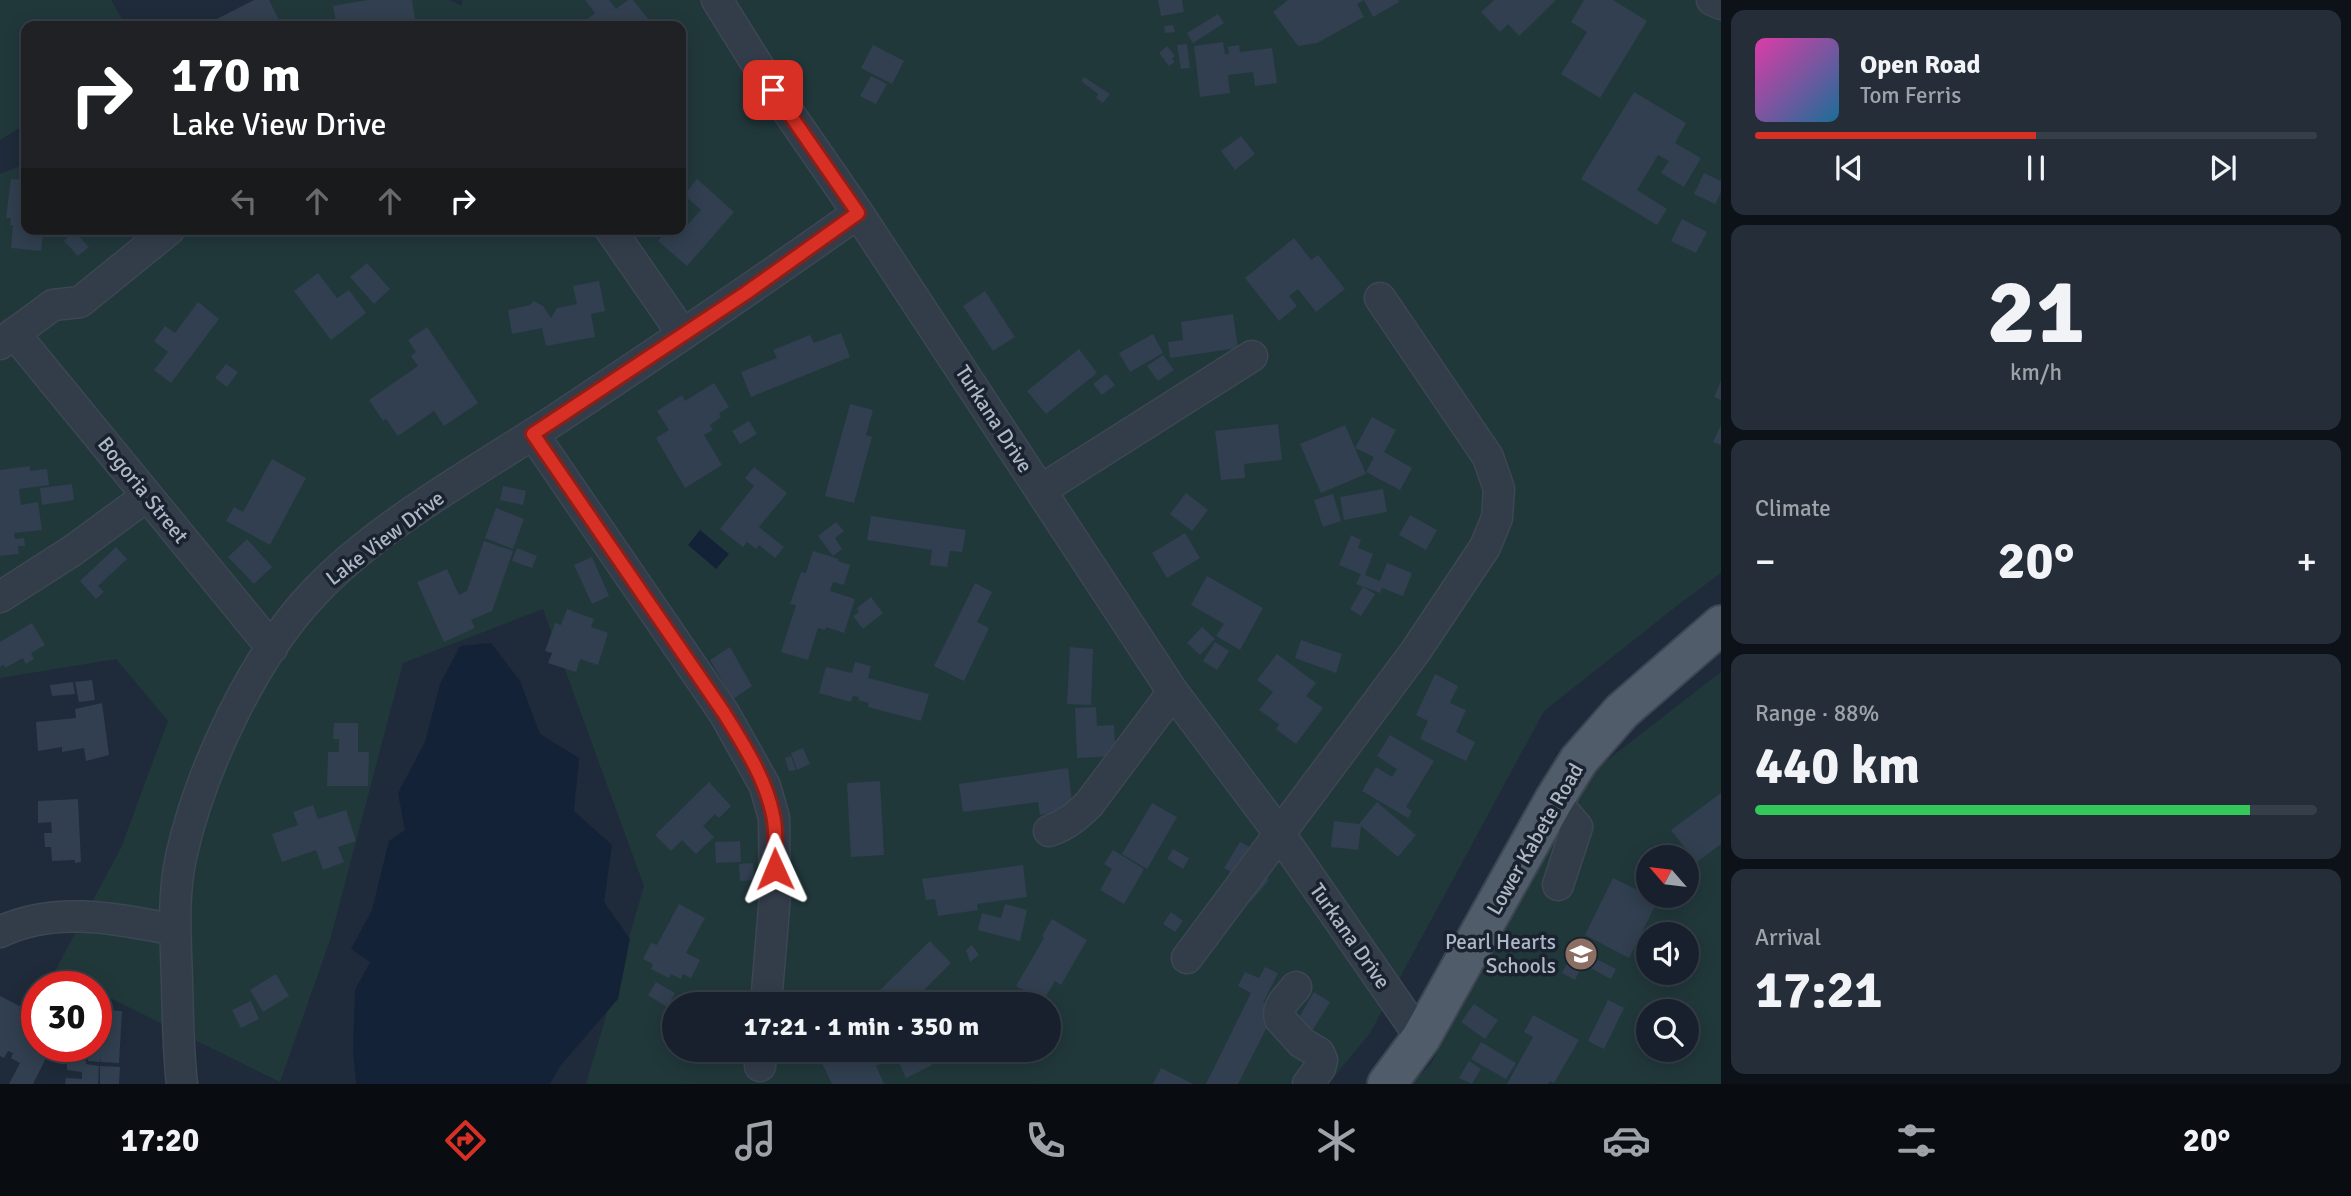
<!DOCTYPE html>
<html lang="en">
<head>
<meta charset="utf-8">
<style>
	body { margin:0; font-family:Signika,sans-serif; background:#242d38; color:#f1f3f6; height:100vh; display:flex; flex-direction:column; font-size:26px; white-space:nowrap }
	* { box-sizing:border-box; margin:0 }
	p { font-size:23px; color:#9ea3a9 }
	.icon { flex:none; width:38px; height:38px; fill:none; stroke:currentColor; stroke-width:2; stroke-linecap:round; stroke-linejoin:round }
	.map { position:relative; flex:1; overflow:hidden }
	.side { display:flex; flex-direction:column; gap:10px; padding:10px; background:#0d1218; width:630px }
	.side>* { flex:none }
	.banner { position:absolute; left:21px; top:21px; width:665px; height:214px; border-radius:14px; box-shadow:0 4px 18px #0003,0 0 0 2px #363e48; background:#202124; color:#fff; overflow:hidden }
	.needle { width:46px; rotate:298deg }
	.tools { position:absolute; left:1636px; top:845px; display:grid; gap:14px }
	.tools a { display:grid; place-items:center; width:63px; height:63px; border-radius:50%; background:#17202c; box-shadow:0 4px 18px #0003,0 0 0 2px #363e48; font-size:35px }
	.speed { position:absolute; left:21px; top:971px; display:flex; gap:14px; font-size:35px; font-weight:700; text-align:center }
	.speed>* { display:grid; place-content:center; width:91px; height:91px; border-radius:50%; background:#17202c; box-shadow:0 4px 18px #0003,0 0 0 2px #363e48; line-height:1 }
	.speed .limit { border:10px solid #d22; background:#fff; color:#111 }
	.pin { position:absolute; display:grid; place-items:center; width:60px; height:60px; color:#fff; margin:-30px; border-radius:14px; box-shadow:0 4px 10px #0006 }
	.me { position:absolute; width:77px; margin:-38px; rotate:359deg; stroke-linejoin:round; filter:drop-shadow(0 0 5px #0008) }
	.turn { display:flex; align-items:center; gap:24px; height:147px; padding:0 35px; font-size:32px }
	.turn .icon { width:91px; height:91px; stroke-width:2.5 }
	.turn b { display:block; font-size:49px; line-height:60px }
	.lanes { display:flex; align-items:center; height:66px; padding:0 35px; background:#0003; justify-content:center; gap:35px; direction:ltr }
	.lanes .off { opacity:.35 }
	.big { font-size:52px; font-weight:700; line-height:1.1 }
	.side .card { flex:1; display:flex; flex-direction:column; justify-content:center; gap:10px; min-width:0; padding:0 24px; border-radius:14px; background:#242d38 }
	.side .dial { align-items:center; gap:0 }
	.dial b { font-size:91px; line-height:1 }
	.song { display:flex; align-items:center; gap:21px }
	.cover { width:84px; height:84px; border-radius:10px; background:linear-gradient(135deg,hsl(320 70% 55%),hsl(200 70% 35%)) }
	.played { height:7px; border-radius:4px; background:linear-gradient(90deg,#d93025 50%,#363e48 50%) }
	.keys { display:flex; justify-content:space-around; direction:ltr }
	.heat { display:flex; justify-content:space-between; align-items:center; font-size:38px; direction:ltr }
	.charge { height:10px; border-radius:5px; background:linear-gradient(90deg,#34c759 88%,#363e48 0) }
	.trip { position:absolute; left:662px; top:992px; width:399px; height:70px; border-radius:35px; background:#17202c; box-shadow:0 4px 18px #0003,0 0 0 2px #363e48; font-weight:700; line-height:70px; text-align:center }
	.tabs { display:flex; height:112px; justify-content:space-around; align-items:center; background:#090d12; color:#9ea3a9 }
	.tabs .icon { width:49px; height:49px }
	.tabs .on { color:#d93025 }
	.tabs b { font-size:32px; color:#f1f3f6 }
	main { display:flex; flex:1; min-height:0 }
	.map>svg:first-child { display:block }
	.green { fill:#21383b; fill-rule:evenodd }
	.water { fill:#132237 }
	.building { fill:#313f50 }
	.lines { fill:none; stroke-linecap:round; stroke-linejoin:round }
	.minor-casing { stroke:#3d4653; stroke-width:33 }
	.major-casing { stroke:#3d4653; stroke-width:42 }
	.minor { stroke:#333d4a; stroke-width:30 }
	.major { stroke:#515c6a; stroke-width:38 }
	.route-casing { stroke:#8d1f18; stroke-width:18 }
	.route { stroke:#d93025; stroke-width:12 }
	.labels { text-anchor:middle; stroke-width:7; stroke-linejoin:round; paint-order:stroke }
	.street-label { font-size:21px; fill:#aeb7c6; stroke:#19222e }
	.poi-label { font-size:21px; fill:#aeb7c6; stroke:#19222e; text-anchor:end }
</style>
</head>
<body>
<main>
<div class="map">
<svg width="1721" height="1084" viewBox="0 0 1721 1084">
	<rect width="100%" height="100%" fill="#1f2b3a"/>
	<path class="green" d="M0 0H111L126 26H26V124L0 140Z
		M269 0H450L462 6V0H1721V573L1678 605 1544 711 1370 1033 1328 1084H586L644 886 543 609 403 663 330 940 280 1082 96 991V987H87L55 971 121 848 168 721 116 659 0 678V174L26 164V229H681V26H227ZM674 1004H1048V1050H674Z
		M1721 672V1084H1411L1430 1065 1592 772ZM1648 858H1687V896H1648ZM1648 934H1687V973H1648ZM1648 1012H1687V1050H1648Z"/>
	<path class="water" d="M700 530 729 554 716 569 688 545Z
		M491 643 520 681 540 734 579 758 574 811 612 845 604 902 630 939 618 999 560 1066 550 1084H356L353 1051 355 990 370 962 351 949 372 910 389 841 405 830 398 793 425 742 440 684 460 646Z"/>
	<path class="building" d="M254 0H269L282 26H213L211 22Z
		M367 0H412L416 26H337L333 6Z
		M585 0H609L616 9 628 0H633L654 26H579L595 13Z
		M1158 0H1182L1184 12 1161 16Z
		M1288 0H1398L1399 2 1373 17 1364 0 1357 4 1364 17 1317 43 1298 46 1273 12Z
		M1494 0H1556L1519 36 1508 24 1500 32 1481 12Z
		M1584 0H1613L1647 21 1600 98 1561 74 1587 32 1571 22Z
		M1218 14 1224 23 1193 43 1187 33Z
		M569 19 575 26H559Z
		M1173 25 1175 32 1165 33 1164 26Z
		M1223 42 1225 54H1229L1228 47 1239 45 1240 52 1272 48 1277 83 1255 86 1253 72 1228 75 1230 93 1200 97 1194 46Z
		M1187 44 1190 68 1181 69 1177 45Z
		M873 45 904 61 892 84 861 68Z
		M1167 46 1175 56 1172 59 1175 62 1169 66 1159 53Z
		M871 76 887 84 876 104 860 96Z
		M1084 77 1110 94 1103 103 1096 98 1098 94 1081 81Z
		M1634 92 1686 123 1675 143 1701 158 1684 187 1661 173 1669 161 1658 155 1637 190 1667 209 1657 225 1581 179Z
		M1241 136 1255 154 1235 170 1221 151Z
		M1704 173 1721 181V192L1715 204 1694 194Z
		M11 179 26 180V229H44L41 251 11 248 13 225H10L11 218H6Z
		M697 179 734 212 687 266 658 241 668 229H681V226L684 229 701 210 684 195Z
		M1682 219 1707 232 1696 253 1671 241Z
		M74 231 89 247 78 256 64 241Z
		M1294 238 1311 260 1318 255 1345 289 1316 312 1298 289 1289 296 1297 306 1279 321 1245 278Z
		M367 263 390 289 374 304 350 277Z
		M318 273 337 298 349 290 366 313 331 340 294 291Z
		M599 281 605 311 591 314 595 337 546 346 542 328 512 334 508 310 530 305 534 301 543 306 551 318 557 308 577 304 573 286Z
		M985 291 1015 337 993 351 963 306Z
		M198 302 219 319 171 383 154 370 168 352 154 341 165 326 175 333Z
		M1233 314 1238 348 1170 358 1168 342 1183 340 1181 322Z
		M427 327 478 403 444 426 434 411 398 436 386 419 383 421 369 400 418 366 411 356 416 352 408 340Z
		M841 333 850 357 751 397 741 372 777 358 773 350 810 335 814 343Z
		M1153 334 1163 353 1130 372 1119 353Z
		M1079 349 1097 373 1046 414 1027 391Z
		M1163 355 1174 370 1158 381 1147 366Z
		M226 364 238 372 227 387 215 378Z
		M1106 374 1115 385 1102 395 1093 384Z
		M1721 381V400L1714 397Z
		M714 383 729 407 719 413 721 417 710 425 713 430 704 435 722 465 685 488 656 438 669 430 657 411 682 395 685 401Z
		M850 404 873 410 866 435 872 437 854 503 825 496Z
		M1372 417 1396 430 1384 452 1412 468 1400 490 1366 472 1374 457 1355 448Z
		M749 421 757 434 740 444 732 431Z
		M1278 424 1282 460 1244 464 1245 478 1221 480 1215 431Z
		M1345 425 1366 474 1321 493 1300 444Z
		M1721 425V445L1713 442Z
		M272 459 306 478 270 545 226 521 234 507 243 512Z
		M30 466V471L47 469 49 485 19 489 21 505 38 502 42 530 14 533 15 539 24 538 25 546H18L19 554 0 556V470Z
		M754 467 787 493 759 527 784 547 775 558 759 545 756 549 747 542 743 547 720 529 754 486 745 478Z
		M72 484 74 500 42 505 40 488Z
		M503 486 526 491 523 505 500 500Z
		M1383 489 1387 512 1344 520 1340 497Z
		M1186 493 1208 510 1192 531 1170 514Z
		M1333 494 1341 521 1323 527 1314 500Z
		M496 508 524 519 513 549 485 538Z
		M1410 515 1437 530 1426 550 1399 535Z
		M871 516 966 530 962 552 950 551 947 567 930 565 932 550 867 540Z
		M836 522 844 531 835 538 842 549 833 556 818 536Z
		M1185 533 1200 558 1167 578 1152 553Z
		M1351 535 1361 540 1358 548 1373 554 1365 575 1380 581 1387 563 1412 573 1403 596 1382 588 1380 593 1356 584 1361 574 1339 565Z
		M247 539 272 567 254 584 228 557Z
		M484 541 513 551 492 611 471 620 475 628 444 642 417 582 447 569 459 595 467 591Z
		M116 547 127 559 98 586 104 592 96 599 80 581Z
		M517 548 537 556 532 568 512 561Z
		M813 551 839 559 838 561 850 565 844 585 833 582 830 591 855 599 844 633 826 627 825 630 818 628 808 660 781 652 796 605 790 604 801 572 806 573Z
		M592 557 609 596 592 604 574 565Z
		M1207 576 1263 608 1240 650 1216 636 1224 624 1191 605Z
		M975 583 992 592 977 622 989 628 964 681 934 666Z
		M1363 587 1375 594 1361 616 1350 609Z
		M871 597 883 613 863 629 853 616 859 612 857 608Z
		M567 609 594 619 591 627 608 633 598 665 580 659 576 672 548 663 552 653 545 651 555 623 561 625Z
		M32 623 45 645 31 653 34 659 26 664 23 658 5 668 4 665 0 667V642Z
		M1202 627 1215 639 1200 655 1187 643Z
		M1301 640 1342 654 1336 673 1295 658Z
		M1215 642 1229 651 1217 670 1203 661Z
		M730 647 752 686 733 699 710 660Z
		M1070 647 1093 649 1091 705 1067 704Z
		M1277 654 1316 683 1306 696 1323 708 1296 744 1276 729 1279 724 1259 710 1273 692 1257 680Z
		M855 662 871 666 868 678 929 694 921 721 868 707 869 703 858 700 859 697 853 696 851 702 819 693 826 667 852 673Z
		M1435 674 1458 686 1450 703 1466 710 1456 732 1475 742 1466 761 1420 739 1428 721 1416 715Z
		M92 680 95 700 79 702 75 682Z
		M73 682 75 694 52 696 50 685Z
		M102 703 109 755 86 761 84 748 62 752V747L38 751 36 722 76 718 75 709Z
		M1096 707 1097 726 1114 725 1116 756 1077 758 1075 708Z
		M334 723H358V752H369L368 786H327L328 752H339V739H333Z
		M1390 735 1434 761 1406 807 1412 811 1408 818 1362 791 1376 767 1392 777 1397 769 1377 756Z
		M803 748 810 764 797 770 791 753Z
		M791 756 796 770 789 771 785 758Z
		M1068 768 1073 810 1040 815 1038 802 963 812 959 784Z
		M880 781 884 855 851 857 847 783Z
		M709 782 731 806 719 818 715 814 703 826 714 837 696 854 682 840 671 851 655 835Z
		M1721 793V844L1696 863 1671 830Z
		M78 799 81 862 75 863V860L52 861 51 847H45L44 833H52L51 822 38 823V801Z
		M1377 802 1416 835 1398 857 1361 826 1358 850 1331 847 1334 821 1359 824Z
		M1152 803 1177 817 1147 869 1122 854Z
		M313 805 318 819 346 810 356 841 338 847 344 862 323 870 316 850 282 862 272 834 298 825 293 812Z
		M740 841 741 862 716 863 715 842Z
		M1240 842 1255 850 1240 877 1224 868Z
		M1173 849 1189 858 1183 869 1167 859Z
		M1113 850 1144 869 1124 904 1100 890 1112 869 1104 864Z
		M753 863 754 880 740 881 739 864Z
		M1023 865 1027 897 977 904 978 910 938 916 935 899 926 900 922 879Z
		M1258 871 1269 880 1251 901 1240 891Z
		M1613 878 1658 900 1629 958 1585 935Z
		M679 904 705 918 686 953 700 960 691 978 683 974 681 979 671 974 669 978 651 969 653 964 643 959 651 943 657 945Z
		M1005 904 1027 910 1020 941 978 930 982 913 1001 918Z
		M1171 912 1183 921 1175 932 1163 924Z
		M1052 919 1087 940 1061 985 1055 981 1043 1001 1016 986 1044 938 1042 936Z
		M930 941 951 963 910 1004H890L878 992Z
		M972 945 979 955 970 962 966 950Z
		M1575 948 1616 969 1611 979 1583 964 1575 980 1562 973Z
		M1265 967 1278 973 1263 1003 1276 1009 1267 1027 1238 1084H1206L1251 993 1238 986 1245 972 1259 978Z
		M276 974 289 996 263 1012 250 990Z
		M656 982 675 993 667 1007 648 995Z
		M1314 992 1330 1002 1308 1038 1292 1029Z
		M0 996 37 1015V1046H52L33 1084H9L20 1063 11 1058 13 1053 8 1051 4 1058 0 1056Z
		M1608 1000 1624 1008 1604 1049 1588 1041Z
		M251 1001 259 1019 241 1028 232 1010Z
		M1474 1004 1498 1020 1485 1039 1461 1022Z
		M96 1010 122 1011 119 1063 101 1062V1058L100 1062 88 1061V1058L64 1057 65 1046H96Z
		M1533 1015 1579 1040 1554 1083 1550 1081 1548 1084H1507L1533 1037 1524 1032Z
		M1481 1042 1516 1063 1506 1079 1471 1059Z
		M844 1050H886L890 1059 876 1066 884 1084H832L821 1061Z
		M893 1050H924L932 1065 906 1078Z
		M67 1060 86 1061V1064L99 1066 98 1084H65L66 1078 82 1079V1072L67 1070Z
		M1469 1061 1481 1069 1472 1084 1459 1078Z
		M100 1066 120 1067 119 1084H100Z
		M1161 1068 1193 1084H1153Z"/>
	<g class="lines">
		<defs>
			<path id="minor" d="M717 0 773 90 858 213 1173 692 1279 833 1421 1038
				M1712 0 1721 4
				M610 229 682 333
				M14 333 272 648
				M0 344 53 305 80 302 170 229
				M533 434 724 713 765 786 774 818 775 895 766 1004
				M1041 490 1252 356
				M0 597 72 551 147 496
				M1554 800 1577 827 1558 885
				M1049 831C1066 825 1076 817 1089 804L1173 692
				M0 932C55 905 118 919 175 930
				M1187 958 1415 652 1485 547 1497 518 1499 489 1488 457 1380 298
				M1296 987C1289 996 1276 1006 1280 1019L1302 1043 1319 1053 1322 1060 1320 1068 1308 1084
				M760 1066 761 1050
				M182 1084C178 1050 178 1017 177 983 176 941 172 898 181 857 200 771 253 657 314 593 377 526 475 472 552 422 655 354 758 284 858 213"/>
			<path id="major" d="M1387 1084 1421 1038 1554 800 1579 760 1622 711 1721 625"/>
		</defs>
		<use href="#minor" class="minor-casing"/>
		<use href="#major" class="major-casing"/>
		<use href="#minor" class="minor"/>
		<use href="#major" class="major"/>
	</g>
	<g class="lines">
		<defs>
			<path id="route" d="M773 90 858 213 746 293 533 434 724 713C744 746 765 777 773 815 777 832 775 852 775 869"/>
		</defs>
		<use href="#route" class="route-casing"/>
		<use href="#route" class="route"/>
	</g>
	<defs>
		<symbol id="school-disc" viewBox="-11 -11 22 22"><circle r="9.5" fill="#8d6e63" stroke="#19222e"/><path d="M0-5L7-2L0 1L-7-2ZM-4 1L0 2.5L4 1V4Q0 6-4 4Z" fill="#fff"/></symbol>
	</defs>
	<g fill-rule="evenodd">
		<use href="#school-disc" x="1562" y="935" width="38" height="38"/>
	</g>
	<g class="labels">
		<g class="street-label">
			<text transform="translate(994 419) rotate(57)" y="7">Turkana Drive</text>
			<text transform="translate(143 490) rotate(51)" y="7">Bogoria Street</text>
			<text transform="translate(385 538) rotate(-37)" y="7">Lake View Drive</text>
			<text transform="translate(1535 839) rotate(-60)" y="7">Lower Kabete Road</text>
			<text transform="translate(1350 936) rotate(55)" y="7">Turkana Drive</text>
		</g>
		<g class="poi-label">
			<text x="1556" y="949">Pearl Hearts<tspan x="1556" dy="24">Schools</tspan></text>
		</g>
	</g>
</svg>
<div class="tools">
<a><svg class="needle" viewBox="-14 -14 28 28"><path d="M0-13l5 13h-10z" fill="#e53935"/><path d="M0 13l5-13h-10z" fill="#9ea3a9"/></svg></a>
<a><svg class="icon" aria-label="sound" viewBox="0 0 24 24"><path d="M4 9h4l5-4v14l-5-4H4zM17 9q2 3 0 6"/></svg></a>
<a><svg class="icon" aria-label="search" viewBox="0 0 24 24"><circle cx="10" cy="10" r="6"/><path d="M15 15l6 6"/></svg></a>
</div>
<div class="speed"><div class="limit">30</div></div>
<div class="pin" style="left:773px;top:90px;background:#d93025"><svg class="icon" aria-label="arrive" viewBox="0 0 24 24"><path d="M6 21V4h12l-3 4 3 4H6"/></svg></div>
<svg class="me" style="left:775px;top:869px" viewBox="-20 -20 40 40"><path d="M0-17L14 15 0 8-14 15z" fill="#d93025" stroke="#fff" stroke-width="4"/></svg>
<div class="trip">17:21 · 1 min · 350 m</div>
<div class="banner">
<div class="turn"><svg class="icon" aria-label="right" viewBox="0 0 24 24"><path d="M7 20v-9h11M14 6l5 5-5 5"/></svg><div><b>170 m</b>Lake View Drive</div></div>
<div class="lanes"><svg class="icon off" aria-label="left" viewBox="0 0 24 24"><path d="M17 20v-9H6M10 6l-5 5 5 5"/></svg><svg class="icon off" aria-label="ahead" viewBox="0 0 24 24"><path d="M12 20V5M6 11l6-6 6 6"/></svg><svg class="icon off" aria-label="ahead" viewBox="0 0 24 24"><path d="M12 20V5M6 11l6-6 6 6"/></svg><svg class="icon" aria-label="right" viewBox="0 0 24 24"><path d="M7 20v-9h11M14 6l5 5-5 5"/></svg></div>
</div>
</div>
<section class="side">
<div class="card">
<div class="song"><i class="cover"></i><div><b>Open Road</b><p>Tom Ferris</p></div></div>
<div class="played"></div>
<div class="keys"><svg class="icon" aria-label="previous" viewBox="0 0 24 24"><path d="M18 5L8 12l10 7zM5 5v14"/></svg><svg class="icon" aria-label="pause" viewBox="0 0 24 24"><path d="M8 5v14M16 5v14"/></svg><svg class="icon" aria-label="next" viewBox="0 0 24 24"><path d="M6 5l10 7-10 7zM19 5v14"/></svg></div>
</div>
<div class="card dial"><b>21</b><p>km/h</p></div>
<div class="card"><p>Climate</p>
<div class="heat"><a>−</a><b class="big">20°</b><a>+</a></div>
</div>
<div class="card"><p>Range · 88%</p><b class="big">440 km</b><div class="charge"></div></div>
<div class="card"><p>Arrival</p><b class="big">17:21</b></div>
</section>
</main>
<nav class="tabs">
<b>17:20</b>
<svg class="icon on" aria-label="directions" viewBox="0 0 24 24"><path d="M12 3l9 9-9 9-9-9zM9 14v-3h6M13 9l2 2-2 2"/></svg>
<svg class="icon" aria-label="music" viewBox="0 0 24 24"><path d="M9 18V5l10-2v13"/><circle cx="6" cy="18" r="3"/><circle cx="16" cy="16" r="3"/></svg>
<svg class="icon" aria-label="phone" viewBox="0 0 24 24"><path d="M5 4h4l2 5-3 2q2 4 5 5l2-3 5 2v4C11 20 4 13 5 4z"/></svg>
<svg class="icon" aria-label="climate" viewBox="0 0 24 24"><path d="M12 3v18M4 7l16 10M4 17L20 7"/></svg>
<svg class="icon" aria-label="car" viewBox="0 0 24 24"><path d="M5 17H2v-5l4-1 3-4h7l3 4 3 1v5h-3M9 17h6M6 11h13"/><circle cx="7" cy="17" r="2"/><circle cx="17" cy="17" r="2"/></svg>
<svg class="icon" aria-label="filters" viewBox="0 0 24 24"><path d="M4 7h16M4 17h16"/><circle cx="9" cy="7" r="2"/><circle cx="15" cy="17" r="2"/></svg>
<b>20°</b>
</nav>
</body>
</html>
